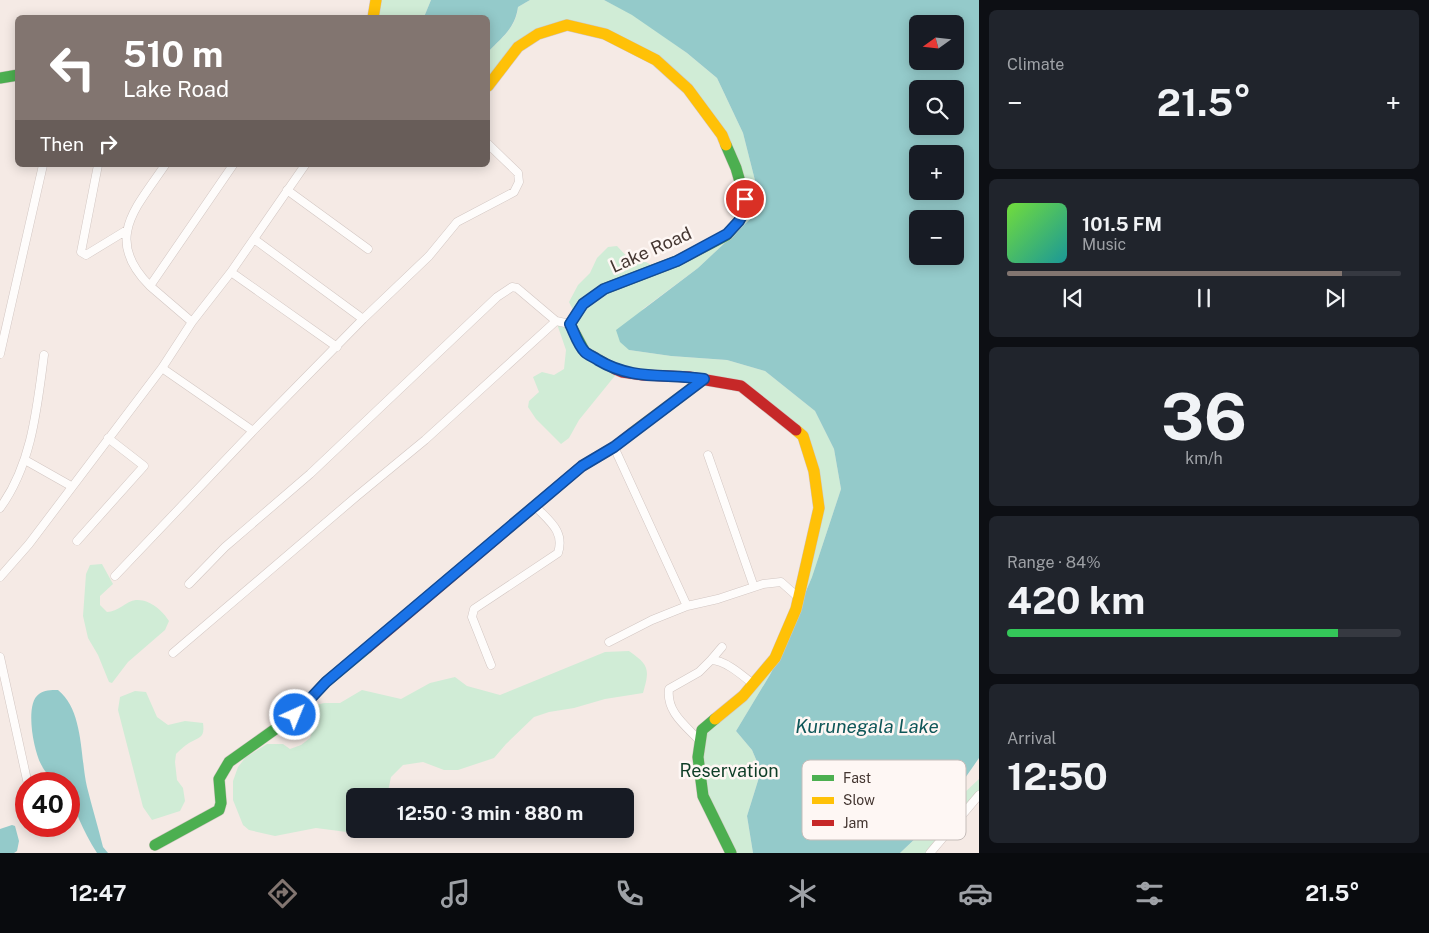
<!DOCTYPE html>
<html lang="en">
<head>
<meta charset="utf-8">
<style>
	body { margin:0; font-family:"Public Sans",sans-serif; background:#20242c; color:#f1f3f6; height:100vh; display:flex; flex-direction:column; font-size:19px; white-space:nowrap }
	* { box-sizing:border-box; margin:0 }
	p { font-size:16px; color:#9ea1a6 }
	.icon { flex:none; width:28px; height:28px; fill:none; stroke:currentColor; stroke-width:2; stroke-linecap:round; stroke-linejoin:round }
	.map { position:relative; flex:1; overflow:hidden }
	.drawer { display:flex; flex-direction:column; gap:10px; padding:10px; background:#0d0f14; width:450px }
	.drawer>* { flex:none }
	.guide { position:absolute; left:15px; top:15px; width:475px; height:152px; border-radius:8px; box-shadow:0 2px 12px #0003; background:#827570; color:#fff; overflow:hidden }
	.needle { width:32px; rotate:255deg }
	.controls { position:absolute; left:909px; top:15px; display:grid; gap:10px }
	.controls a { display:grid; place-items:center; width:55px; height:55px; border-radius:8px; background:#171b24; box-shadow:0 2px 12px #0003; font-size:25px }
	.speed { position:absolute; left:15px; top:772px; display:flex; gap:10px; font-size:25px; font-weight:700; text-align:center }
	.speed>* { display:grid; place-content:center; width:65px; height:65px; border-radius:50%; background:#171b24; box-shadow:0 2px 12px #0003; line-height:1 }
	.speed .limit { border:8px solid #d22; background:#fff; color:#111 }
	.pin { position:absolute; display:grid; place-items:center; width:42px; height:42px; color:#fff; margin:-21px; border:2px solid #fff; border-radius:50%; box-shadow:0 1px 5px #0007 }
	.me { position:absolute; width:55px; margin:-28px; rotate:44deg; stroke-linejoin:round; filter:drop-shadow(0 0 4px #0008) }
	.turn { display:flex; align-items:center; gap:18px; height:105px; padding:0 25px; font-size:22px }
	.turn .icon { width:65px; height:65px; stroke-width:2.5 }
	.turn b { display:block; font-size:35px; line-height:42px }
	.then { display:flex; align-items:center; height:48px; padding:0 25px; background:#0003; gap:10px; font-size:19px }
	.big { font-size:38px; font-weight:700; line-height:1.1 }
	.drawer .widget { flex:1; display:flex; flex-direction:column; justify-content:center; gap:8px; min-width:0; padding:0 18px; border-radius:8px; background:#20242c }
	.drawer .dial { align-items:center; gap:0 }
	.dial b { font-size:65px; line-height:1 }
	.song { display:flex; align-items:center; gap:15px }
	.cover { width:60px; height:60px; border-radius:8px; background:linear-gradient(135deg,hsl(100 70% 55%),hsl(180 70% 35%)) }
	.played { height:5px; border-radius:2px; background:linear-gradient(90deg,#827570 85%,#363941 85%) }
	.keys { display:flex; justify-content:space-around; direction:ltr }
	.heat { display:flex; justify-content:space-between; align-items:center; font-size:28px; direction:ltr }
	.charge { height:8px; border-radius:4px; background:linear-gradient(90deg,#34c759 84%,#363941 0) }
	.trip { position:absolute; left:346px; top:788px; width:288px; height:50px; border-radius:8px; background:#171b24; box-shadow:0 2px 12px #0003; font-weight:700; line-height:50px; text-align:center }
	.tabs { display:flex; height:80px; justify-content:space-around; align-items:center; background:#090b0e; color:#9ea1a6 }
	.tabs .icon { width:35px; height:35px }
	.tabs .current { color:#827570 }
	.tabs b { font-size:22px; color:#f1f3f6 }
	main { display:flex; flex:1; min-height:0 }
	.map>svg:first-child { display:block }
	.green { fill:#d0ecd6 }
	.water { fill:#94caca; fill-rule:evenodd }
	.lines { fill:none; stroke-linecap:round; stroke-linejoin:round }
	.street-casing { stroke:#d2c6c2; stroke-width:9 }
	.fast-casing { stroke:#d2c6c2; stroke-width:12 }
	.slow-casing { stroke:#d2c6c2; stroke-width:12 }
	.jam-casing { stroke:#d2c6c2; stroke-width:12 }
	.street { stroke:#fefcfb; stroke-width:8 }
	.fast { stroke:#4caf50; stroke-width:11 }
	.slow { stroke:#ffc107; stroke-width:11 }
	.jam { stroke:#c62828; stroke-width:11 }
	.route-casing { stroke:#114b97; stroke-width:12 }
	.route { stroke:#1a73e8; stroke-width:9 }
	.labels { text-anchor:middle; stroke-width:5; stroke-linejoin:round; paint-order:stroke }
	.street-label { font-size:18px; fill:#443631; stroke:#fef7f4 }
	.park-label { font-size:18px; fill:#0e3e27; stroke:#fef7f4 }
	.water-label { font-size:19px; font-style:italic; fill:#0f5759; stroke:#fef7f4 }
	.key { fill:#fef7f4; stroke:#c6bdba; stroke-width:1 }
	.key-label { font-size:14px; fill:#443631 }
</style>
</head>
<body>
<main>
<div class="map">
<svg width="979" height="853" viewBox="0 0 979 853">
	<rect width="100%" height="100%" fill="#f5eae5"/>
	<path class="green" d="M376 0H431L424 17 373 18Z
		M530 0H604L632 14 687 53 717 78 743 133 762 208 698 268 643 309 629 350 671 356 727 360 765 371 815 411 834 449 841 489 812 577 771 673 736 731 752 750 761 771 747 816 753 853H731L703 796 702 730 775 658 796 609 819 508 803 436 741 386 618 372 579 420 569 438 561 444 536 419 528 407 529 401 539 392 533 377 542 372 554 375 564 369 566 350 556 321 570 324 575 314 569 302 578 285 590 273 597 258 608 247 617 246 632 262H646L658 269 727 235 747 206 722 135 656 60 567 25 538 34 488 86V52C502 37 516 28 518 7Z
		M102 564 113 584 100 596V605L107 612C118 612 126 601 136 600 150 599 163 611 169 621L165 630 128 662 112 683 109 682 98 655 88 638 83 616 86 574 90 565Z
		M629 651C649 665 650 669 643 693L605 699 574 708 549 712 534 717 506 744 494 758 458 770H444L423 762 403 765 391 777 387 796H355V829H370L362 834 316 828 275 836 249 830 243 825 233 800V781L238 767 245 758 267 744H283L290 749 301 745 310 738 312 732 309 719 312 706 324 703H340L362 690 401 699 430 683 455 677 467 686 500 695 605 652Z
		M135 691 146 692 157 717 168 725 185 721 203 723C205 738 200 737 189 743 184 746 180 750 176 754L175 762 177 780 183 788 185 801 180 811 152 820 143 807 118 710 120 697Z
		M979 779V795L930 853H900Z"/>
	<path class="water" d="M431 0H530L518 7C515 29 502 37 488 52V18L424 17Z
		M604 0H979V758L938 817 900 853H753L747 816 761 771 752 750 736 731 771 673 812 577 841 489 834 449 815 411 765 371 727 360 671 356 629 350 620 342 616 330 698 268 762 208 743 133 717 78 687 53 632 15ZM918 24H955V61H918ZM918 89H955V126H918ZM918 154H955V191H918ZM918 219H955V256H918Z
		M58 690C84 711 80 757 87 787 92 807 98 827 103 847L108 853H97C83 831 73 808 68 783L64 780 52 778C49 775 44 771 42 766 34 753 24 704 39 694 44 690 51 690 58 690Z
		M12 825 15 826 19 841 17 851 14 853H0V829Z"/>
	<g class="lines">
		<defs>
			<path id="street" d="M98 165 81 252 86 255 127 230
				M287 190 368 249
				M254 239 363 319
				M231 272 337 347
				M150 286C103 239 136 208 165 165
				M192 322 150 286 233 165
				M0 354 43 165
				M162 368 253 431
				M614 447 687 606
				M708 455 754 587
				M25 460 71 486
				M0 508C32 464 37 408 44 355
				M77 541 144 466 108 438
				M115 576 253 431 363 319 429 256 457 222 514 192 519 182 518 173 488 144
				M0 577 29 544 162 368 192 322 231 272 305 165
				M189 584 225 547 310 474 497 297 512 287 517 288 556 321
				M609 642 652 620 687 606 718 599 763 584 781 582 799 598
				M173 653 357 496 425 440 556 321 570 324
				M0 657 27 780
				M711 660 722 647
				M491 665 472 617 474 609 558 553C565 531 549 521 535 506
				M700 741C686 726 666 712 669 689L699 672 711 660C725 660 742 675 753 684
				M930 853 979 795"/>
			<path id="fast" d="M0 78 18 75
				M615 369 585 352 570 324 583 304 604 289 677 261 727 235 739 221 747 206 736 168 726 145
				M715 719 702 730 698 757 703 796 731 853
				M155 845 219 810 221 803 219 779 229 762 295 715 326 682 367 648"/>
			<path id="slow" d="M373 18 376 0
				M488 86 518 47 538 34 567 25 605 34 656 60 688 89 722 135 726 145
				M632 433 704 379
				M715 719 743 696 775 658 796 609 819 508 814 471 803 436 796 430"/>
			<path id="jam" d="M615 369 622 372 643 375 689 377 741 386 796 430
				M367 648 582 466 614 447 632 433"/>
		</defs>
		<use href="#street" class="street-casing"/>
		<use href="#fast" class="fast-casing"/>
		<use href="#slow" class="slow-casing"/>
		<use href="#jam" class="jam-casing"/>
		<use href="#street" class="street"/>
		<use href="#fast" class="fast"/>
		<use href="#slow" class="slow"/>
		<use href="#jam" class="jam"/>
	</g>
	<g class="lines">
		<defs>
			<path id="route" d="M295 715 326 682 582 466 614 447 704 379C665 373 633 381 598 360 594 357 588 355 585 352 578 345 574 332 570 324L583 304 604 289 677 261 727 234 739 221 747 206 745 199"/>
		</defs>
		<use href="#route" class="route-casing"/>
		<use href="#route" class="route"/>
	</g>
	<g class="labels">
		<g class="street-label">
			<text transform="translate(651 250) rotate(-24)" y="6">Lake Road</text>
		</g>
		<g class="park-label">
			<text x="729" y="777">Reservation</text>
		</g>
		<g class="water-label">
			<text x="867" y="733">Kurunegala Lake</text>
		</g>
	</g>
	<rect x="802" y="760" width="164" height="80" rx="8" class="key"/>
	<rect x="812" y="775" width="22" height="6" fill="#4caf50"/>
	<rect x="812" y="797" width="22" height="7" fill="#ffc107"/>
	<rect x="812" y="820" width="22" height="6" fill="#c62828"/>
	<g class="key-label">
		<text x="843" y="783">Fast</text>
		<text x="843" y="805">Slow</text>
		<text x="843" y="828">Jam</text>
	</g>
</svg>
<div class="controls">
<a><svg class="needle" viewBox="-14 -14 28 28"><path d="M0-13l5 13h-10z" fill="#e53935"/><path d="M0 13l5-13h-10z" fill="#9ea1a6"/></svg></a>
<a><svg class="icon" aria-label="search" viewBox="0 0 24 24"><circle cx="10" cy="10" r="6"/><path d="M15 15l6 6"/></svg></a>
<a>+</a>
<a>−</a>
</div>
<div class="speed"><div class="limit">40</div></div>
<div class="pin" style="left:745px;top:199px;background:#d93025"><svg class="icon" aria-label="arrive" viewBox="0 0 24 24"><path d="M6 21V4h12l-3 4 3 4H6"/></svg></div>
<svg class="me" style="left:295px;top:715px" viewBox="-20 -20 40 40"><circle r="17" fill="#1a73e8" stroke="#fff" stroke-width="3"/><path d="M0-11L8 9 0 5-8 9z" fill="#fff"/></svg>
<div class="trip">12:50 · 3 min · 880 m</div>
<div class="guide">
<div class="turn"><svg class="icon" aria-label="left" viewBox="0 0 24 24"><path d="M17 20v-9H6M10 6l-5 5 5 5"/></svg><div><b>510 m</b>Lake Road</div></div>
<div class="then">Then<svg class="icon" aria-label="right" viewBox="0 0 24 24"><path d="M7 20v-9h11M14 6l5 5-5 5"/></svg></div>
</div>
</div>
<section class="drawer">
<div class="widget"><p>Climate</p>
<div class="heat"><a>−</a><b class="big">21.5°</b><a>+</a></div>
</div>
<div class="widget">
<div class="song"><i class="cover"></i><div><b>101.5 FM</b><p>Music</p></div></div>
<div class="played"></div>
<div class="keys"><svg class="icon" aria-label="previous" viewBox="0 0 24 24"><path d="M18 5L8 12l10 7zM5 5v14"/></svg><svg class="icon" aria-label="pause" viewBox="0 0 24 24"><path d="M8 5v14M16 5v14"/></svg><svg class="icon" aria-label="next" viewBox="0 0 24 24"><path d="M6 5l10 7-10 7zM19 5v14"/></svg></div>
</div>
<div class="widget dial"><b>36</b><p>km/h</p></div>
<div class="widget"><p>Range · 84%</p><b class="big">420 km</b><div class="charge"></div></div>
<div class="widget"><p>Arrival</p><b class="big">12:50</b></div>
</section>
</main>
<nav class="tabs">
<b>12:47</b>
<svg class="icon current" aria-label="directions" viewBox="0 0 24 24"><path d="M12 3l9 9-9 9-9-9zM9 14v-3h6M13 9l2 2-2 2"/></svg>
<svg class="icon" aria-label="music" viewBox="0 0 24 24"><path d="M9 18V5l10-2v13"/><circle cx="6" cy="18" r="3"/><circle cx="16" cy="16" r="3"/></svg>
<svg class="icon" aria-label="phone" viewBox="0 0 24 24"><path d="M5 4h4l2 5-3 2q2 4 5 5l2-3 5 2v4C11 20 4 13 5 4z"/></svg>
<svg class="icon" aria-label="climate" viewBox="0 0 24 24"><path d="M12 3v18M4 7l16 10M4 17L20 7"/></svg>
<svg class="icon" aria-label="car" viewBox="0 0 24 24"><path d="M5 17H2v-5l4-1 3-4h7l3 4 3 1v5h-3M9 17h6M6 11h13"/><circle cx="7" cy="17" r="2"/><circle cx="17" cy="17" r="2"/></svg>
<svg class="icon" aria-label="filters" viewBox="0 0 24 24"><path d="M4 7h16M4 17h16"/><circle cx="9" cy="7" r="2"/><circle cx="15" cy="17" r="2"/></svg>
<b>21.5°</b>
</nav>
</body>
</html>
